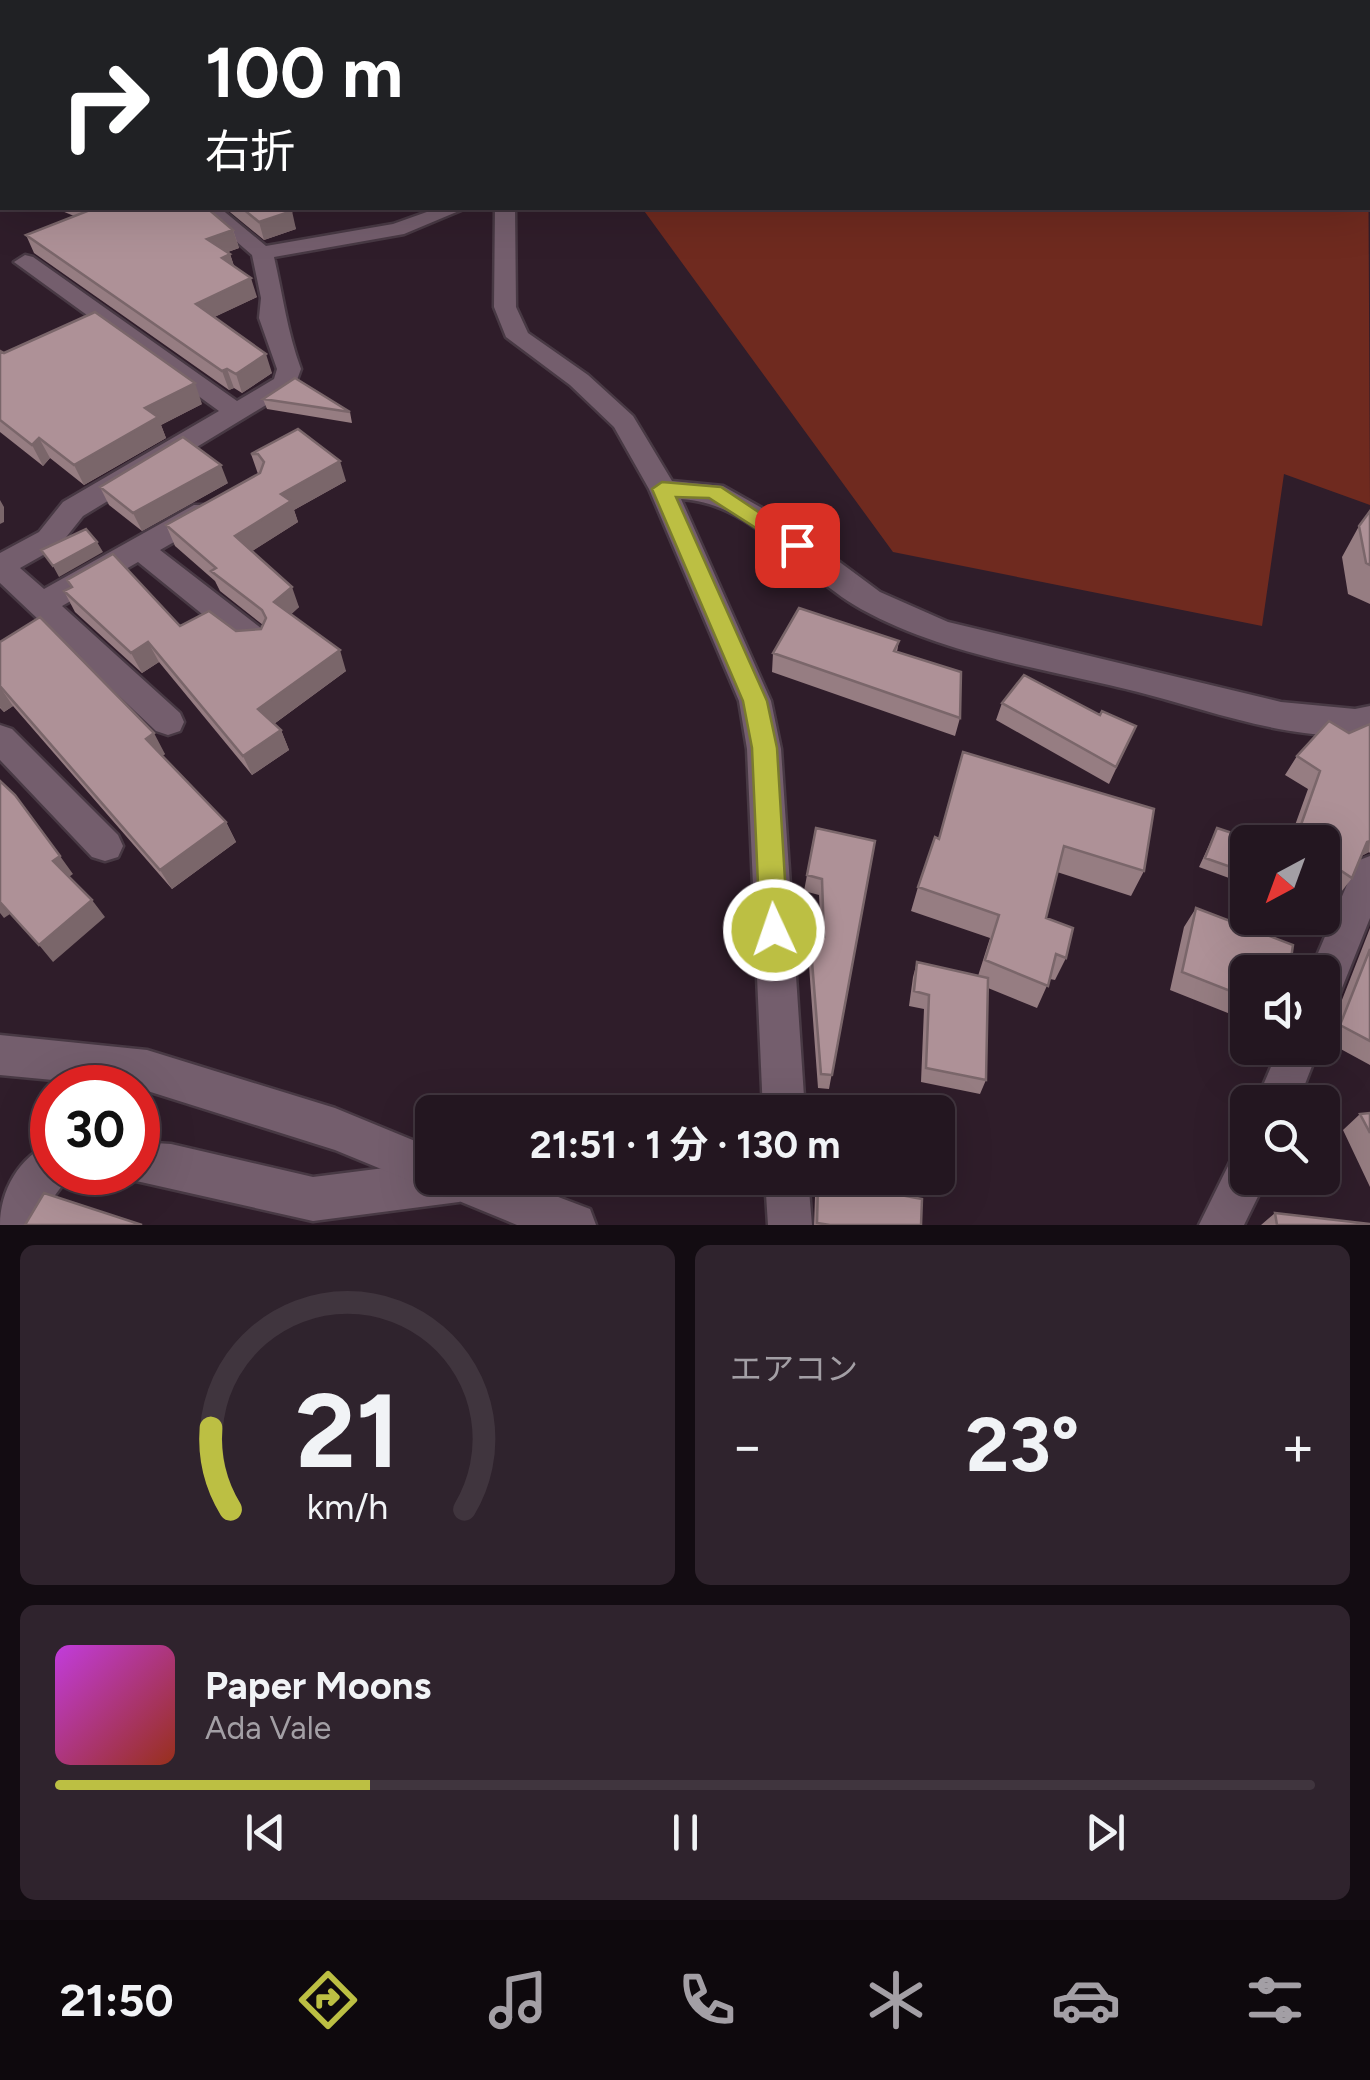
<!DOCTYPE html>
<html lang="ja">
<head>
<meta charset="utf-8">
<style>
	body { margin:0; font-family:Figtree,"Noto Sans JP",sans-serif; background:#2f232d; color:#f1f3f6; height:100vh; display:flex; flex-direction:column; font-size:38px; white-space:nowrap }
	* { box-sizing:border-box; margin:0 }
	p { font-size:32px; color:#a39fa5 }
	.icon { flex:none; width:55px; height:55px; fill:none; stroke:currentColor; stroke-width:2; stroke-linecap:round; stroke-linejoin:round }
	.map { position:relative; height:1225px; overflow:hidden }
	.sheet { display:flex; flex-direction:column; gap:20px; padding:20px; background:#130c12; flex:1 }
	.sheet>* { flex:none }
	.top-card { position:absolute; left:0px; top:0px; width:1370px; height:210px; box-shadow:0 10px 40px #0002,0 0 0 2px #40353e; background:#202124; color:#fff; overflow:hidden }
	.needle { width:65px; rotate:221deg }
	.tools { position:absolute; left:1230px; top:825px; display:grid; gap:20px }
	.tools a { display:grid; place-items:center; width:110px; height:110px; border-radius:15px; background:#231620; box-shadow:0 10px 40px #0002,0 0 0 2px #40353e; font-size:50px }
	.speed { position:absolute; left:30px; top:1065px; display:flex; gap:20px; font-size:50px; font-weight:700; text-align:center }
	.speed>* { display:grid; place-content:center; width:130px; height:130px; border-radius:50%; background:#231620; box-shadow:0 10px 40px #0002,0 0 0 2px #40353e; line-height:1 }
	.speed .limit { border:15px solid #d22; background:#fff; color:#111 }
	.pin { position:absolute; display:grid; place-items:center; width:85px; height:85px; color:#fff; margin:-42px; border-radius:20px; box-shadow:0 5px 15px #0006 }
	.me { position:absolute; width:110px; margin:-55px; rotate:357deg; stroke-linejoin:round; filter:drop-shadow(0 0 8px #0008) }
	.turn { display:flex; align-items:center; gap:35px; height:210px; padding:0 40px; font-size:45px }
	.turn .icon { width:130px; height:130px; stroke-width:2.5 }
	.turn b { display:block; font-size:70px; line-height:85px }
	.big { font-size:75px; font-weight:700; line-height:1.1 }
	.sheet .widget { flex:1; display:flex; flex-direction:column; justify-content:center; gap:15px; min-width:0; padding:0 35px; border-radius:15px; background:#2f232d }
	.sheet .dial { align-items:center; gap:0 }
	.dial svg { height:260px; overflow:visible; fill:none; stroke:#40353e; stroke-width:7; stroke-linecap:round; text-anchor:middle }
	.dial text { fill:#f1f3f6; stroke:none }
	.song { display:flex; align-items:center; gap:30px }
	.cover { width:120px; height:120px; border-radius:15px; background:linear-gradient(135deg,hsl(290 70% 55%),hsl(10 70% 35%)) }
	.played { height:10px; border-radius:5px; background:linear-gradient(90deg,#bcbf43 25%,#40353e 25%) }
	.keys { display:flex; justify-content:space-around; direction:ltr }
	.heat { display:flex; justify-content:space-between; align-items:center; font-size:55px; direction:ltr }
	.sheet .tiles { flex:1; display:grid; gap:20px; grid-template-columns:1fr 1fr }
	.widget:last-child { grid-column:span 2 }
	.trip { position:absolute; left:415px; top:1095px; width:540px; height:100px; border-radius:15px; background:#231620; box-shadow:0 10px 40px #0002,0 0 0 2px #40353e; font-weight:700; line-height:100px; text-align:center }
	.tab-bar { display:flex; height:160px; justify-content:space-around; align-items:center; background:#0e090d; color:#a39fa5 }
	.tab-bar .icon { width:70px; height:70px }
	.tab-bar .active { color:#bcbf43 }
	.tab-bar b { font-size:45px; color:#f1f3f6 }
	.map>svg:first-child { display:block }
	.green { fill:#6f2a1f }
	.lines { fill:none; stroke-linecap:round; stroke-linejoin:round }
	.street-casing { stroke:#483944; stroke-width:5 }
	.secondary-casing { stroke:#483944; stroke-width:5 }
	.street { fill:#745e6d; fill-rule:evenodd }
	.secondary { fill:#745e6d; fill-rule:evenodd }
	.wall { fill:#967d82 }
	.shaded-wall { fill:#7a666a }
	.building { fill:#ae9197; stroke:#7a666a; stroke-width:2.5 }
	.route { fill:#bcbf43; stroke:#7a7c2c; stroke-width:2.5 }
</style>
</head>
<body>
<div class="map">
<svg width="1370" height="1225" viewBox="0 0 1370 1225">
	<rect width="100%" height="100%" fill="#2f1d2a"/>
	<path class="green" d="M761 0H1165L1170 2H757Z
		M1368 102 1370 505 1284 474 1262 626 893 552 642 208H1368Z"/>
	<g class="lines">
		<defs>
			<path id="street" d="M0 183H2V195H0Z
				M198 208H220L266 246 393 224 438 208H466L404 234 274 257C283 296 287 331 301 369L294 388 83 516 59 546 20 568 44 589 194 505H214L218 512 214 519 160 550 266 632 270 640 266 648H244L138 562 62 606 180 713 184 722 180 731 168 735 156 731 0 583V553L39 532 63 502 219 411 14 262 25 255 33 257 237 401 274 379 277 369 259 318 261 298 252 255Z
				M495 208H515L516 307 528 333 588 375 633 416 672 481 723 486 783 520 880 592 948 622 1281 702 1355 709 1370 706V732C1303 746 1205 709 1138 692 1046 669 944 655 861 609 800 575 754 503 681 499L771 701 781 749 805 1112H763L747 749 739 701 649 489 614 427 570 385 506 337 494 307Z
				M0 725 12 729 118 835 123 846 118 857 105 861 92 857 0 760Z
				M1370 856V918L1336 1003 1322 1008V972H1310L1357 861Z
				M1279 1048H1319L1298 1102H1256Z
				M138 1142 171 1144 313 1177 432 1162V1178L481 1180 474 1195 459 1202 313 1221 123 1178 120 1172H138Z
				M52 1143V1172H70L67 1179 33 1225H0C0 1191 19 1156 52 1143Z
				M1248 1150V1178H1267L1244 1225H1199L1233 1156Z
				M765 1178H808L812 1225H768Z"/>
			<path id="secondary" d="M0 1035 147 1050 335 1108 432 1148V1178H508L590 1209 596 1225H517L335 1150 138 1088 0 1075Z"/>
		</defs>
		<use href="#street" class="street-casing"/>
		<use href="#secondary" class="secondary-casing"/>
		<use href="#street" class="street"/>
		<use href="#secondary" class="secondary"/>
	</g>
	<path class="wall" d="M311 0H475V2H311Z
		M1305 0H1370L1364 2H1311Z
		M60 208H207L233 230 239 248 228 252 230 254 234 266 257 297 214 317 272 373 242 393 234 388 229 390 34 253 26 235 74 216 62 211Z
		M225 208H288L296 229 264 240Z
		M0 351 4 353 202 404 161 425 166 438 84 485 50 458 43 466 0 432Z
		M263 399 350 412 352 423 267 409Z
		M298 429 346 481 294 510 298 522 252 551 299 607 291 614 346 671 274 724 281 730 289 750 252 775 159 662 142 673 75 612 64 591 71 587 67 580 180 626 236 631 261 629 263 625 220 591 215 581 175 546 166 525 258 474 251 454Z
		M228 483 142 531 109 505 100 487Z
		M1370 511V604L1348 594 1342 557 1359 526Z
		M899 641 897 652 960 718 955 736 772 672 773 653Z
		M0 642 165 754 162 756 226 822 236 842 172 889 13 706 4 712 0 708Z
		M1002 703 1100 715 1136 726 1109 784 996 720Z
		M1370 724V853L1369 852 1361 856 1352 878 1338 896 1322 885V842H1289L1308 789 1285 775 1297 756Z
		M963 752 1144 871 1131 896 1057 872 1046 918 1066 958 1055 980 1050 979 1037 1008 988 988 986 1080 980 1094 921 1082 924 1009 909 1006 913 977 917 962 978 976 990 938 911 911 918 887 939 838Z
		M1217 828 1248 842V885L1199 867Z
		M875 841 829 1089 818 1088 808 952 810 936 821 937 819 895 804 891 807 875Z
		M1196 908 1248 972V1021L1170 990 1184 927Z
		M1370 928V1065L1326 1041Z
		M1370 1113V1187L1343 1130 1360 1114Z
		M834 1178H872L873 1190 921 1225H814L815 1197 818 1185 834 1187Z
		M1275 1213 1370 1225H1261Z"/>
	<path class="shaded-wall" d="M1339 0H1370L1364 2H1338Z
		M292 211 296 229 264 240 259 222Z
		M233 230 239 248 213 257 207 239Z
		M230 254 236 272 222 258Z
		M251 278 257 297 202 323 196 304Z
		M266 354 272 373 242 393 236 374Z
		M227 369 234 388 229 390 222 371Z
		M195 383 202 404 161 425 166 438 84 485 74 465 145 408Z
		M39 438 50 458 43 466 32 445Z
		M340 461 346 481 294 510 298 522 243 557 235 536 281 494Z
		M221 465 228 483 142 531 133 513Z
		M0 500 4 507V522L0 524Z
		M97 542 103 552 59 577 53 566Z
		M292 587 299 607 282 623 274 602Z
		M148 642 159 662 142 673 131 653Z
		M340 650 346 671 267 729 258 709Z
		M0 687 13 706 4 712 0 707Z
		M281 730 289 750 252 775 243 756Z
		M154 733 165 754 157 759 146 739Z
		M226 822 236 842 172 889 160 870Z
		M1370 841 1369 852 1354 860 1367 842Z
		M60 856 73 874 66 879 53 861Z
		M92 900 105 917 53 962 39 945Z
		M0 903 10 914 4 918 0 913Z"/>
	<path class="building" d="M73 0H247L261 2H69Z
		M311 0H405H400L399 2H311Z
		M2 35V163L0 164V36Z
		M95 208H207L233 230 207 239 230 254 222 258 251 278 196 304 266 354 236 374 227 369 222 371 26 235Z
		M242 208H288L292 211 259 222Z
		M95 312 195 383 145 408 158 417 74 465 39 438 32 445 0 420V351L4 353Z
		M295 378 350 412 263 399Z
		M298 429 340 461 281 494 291 501 235 536 292 587 274 602 340 650 258 709 281 730 243 756 148 642 131 653 64 591 72 587 67 580 113 554 180 626 209 611 236 631 261 629 266 618 262 610 211 571 216 568 166 525 260 473 264 462 258 454H251Z
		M183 437 221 465 133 513 100 487Z
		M1370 511V565L1366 563 1359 526Z
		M86 529 97 542 53 566 41 550Z
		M799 608 899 641 894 651 961 672 960 718 773 653Z
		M40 617 154 733 146 739 226 822 160 870 0 686V642Z
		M1024 675 1100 715 1102 711 1136 726 1116 767 1002 703Z
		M1329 721 1349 733 1370 724V841L1367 842 1352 878 1322 858V842H1301L1296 839 1320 771 1297 756Z
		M963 752 1154 809 1144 871 1064 846 1046 918 1073 928 1066 958 1056 954 1048 986 985 960 999 915 918 887 935 837 939 839Z
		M0 781 15 795 60 856 53 861 92 900 39 945 0 902Z
		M816 828 875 841 832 1075 821 1074 810 936 824 937 822 879 807 875Z
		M1217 828 1259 842H1248V873L1205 858Z
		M1196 908 1293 945 1289 972H1248V998L1182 972Z
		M1370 949V1041L1340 1025Z
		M917 962 988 978 986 1080 926 1068 929 995 914 991Z
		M1370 1113V1133L1360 1114Z
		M838 1178H872L873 1190 922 1199 921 1225H830L817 1223 818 1185 838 1187Z
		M44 1193 142 1225H25Z
		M1275 1213 1370 1224V1225H1277Z"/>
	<path class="route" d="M662 482 721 487 808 545 805 550H790L709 498 676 497 767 701 777 748 788 930 784 940 774 943 764 940 760 930 752 748 743 701 652 489Z"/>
</svg>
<div class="tools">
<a><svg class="needle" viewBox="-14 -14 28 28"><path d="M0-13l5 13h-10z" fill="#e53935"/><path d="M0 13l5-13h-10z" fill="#a39fa5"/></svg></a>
<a><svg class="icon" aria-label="sound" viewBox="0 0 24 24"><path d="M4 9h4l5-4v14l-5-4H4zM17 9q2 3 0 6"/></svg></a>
<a><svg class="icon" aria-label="search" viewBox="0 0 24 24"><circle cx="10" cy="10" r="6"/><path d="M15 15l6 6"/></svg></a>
</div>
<div class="speed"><div class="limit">30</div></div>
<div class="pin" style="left:797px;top:545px;background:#d93025"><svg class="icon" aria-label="arrive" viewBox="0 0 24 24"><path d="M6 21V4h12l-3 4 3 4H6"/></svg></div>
<svg class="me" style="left:774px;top:930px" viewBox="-20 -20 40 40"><circle r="17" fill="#bcbf43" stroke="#fff" stroke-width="3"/><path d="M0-11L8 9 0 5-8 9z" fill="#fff"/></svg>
<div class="trip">21:51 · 1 分 · 130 m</div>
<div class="top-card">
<div class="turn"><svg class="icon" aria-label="right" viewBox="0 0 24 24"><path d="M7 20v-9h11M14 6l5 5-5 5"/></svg><div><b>100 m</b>右折</div></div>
</div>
</div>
<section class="sheet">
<div class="tiles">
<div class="widget dial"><svg viewBox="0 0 100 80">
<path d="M14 69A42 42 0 1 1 86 69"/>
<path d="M14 69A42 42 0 0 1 8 44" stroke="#bcbf43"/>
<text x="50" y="56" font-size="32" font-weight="700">21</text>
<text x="50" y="72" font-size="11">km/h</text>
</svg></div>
<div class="widget"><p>エアコン</p>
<div class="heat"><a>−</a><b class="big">23°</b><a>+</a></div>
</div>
<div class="widget">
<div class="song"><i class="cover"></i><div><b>Paper Moons</b><p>Ada Vale</p></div></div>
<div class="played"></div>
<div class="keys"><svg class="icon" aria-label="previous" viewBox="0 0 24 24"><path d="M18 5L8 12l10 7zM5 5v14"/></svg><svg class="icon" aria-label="pause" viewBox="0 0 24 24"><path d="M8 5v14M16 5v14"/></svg><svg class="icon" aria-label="next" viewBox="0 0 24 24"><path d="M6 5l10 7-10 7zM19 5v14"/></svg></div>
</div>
</div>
</section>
<nav class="tab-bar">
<b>21:50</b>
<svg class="icon active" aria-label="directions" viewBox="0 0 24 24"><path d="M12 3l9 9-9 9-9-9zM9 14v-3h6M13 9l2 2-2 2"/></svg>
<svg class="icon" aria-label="music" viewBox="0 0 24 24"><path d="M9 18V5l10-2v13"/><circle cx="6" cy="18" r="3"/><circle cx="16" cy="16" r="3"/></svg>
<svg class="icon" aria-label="phone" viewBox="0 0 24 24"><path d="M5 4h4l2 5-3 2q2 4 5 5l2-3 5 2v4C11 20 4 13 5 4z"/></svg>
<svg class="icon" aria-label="climate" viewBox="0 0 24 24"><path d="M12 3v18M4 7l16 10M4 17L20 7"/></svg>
<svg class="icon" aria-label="car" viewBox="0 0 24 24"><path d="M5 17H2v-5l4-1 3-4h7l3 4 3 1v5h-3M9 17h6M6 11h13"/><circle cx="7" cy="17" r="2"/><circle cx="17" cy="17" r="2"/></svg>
<svg class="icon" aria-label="filters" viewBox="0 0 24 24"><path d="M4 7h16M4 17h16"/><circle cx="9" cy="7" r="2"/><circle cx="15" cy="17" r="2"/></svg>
</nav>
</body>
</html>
